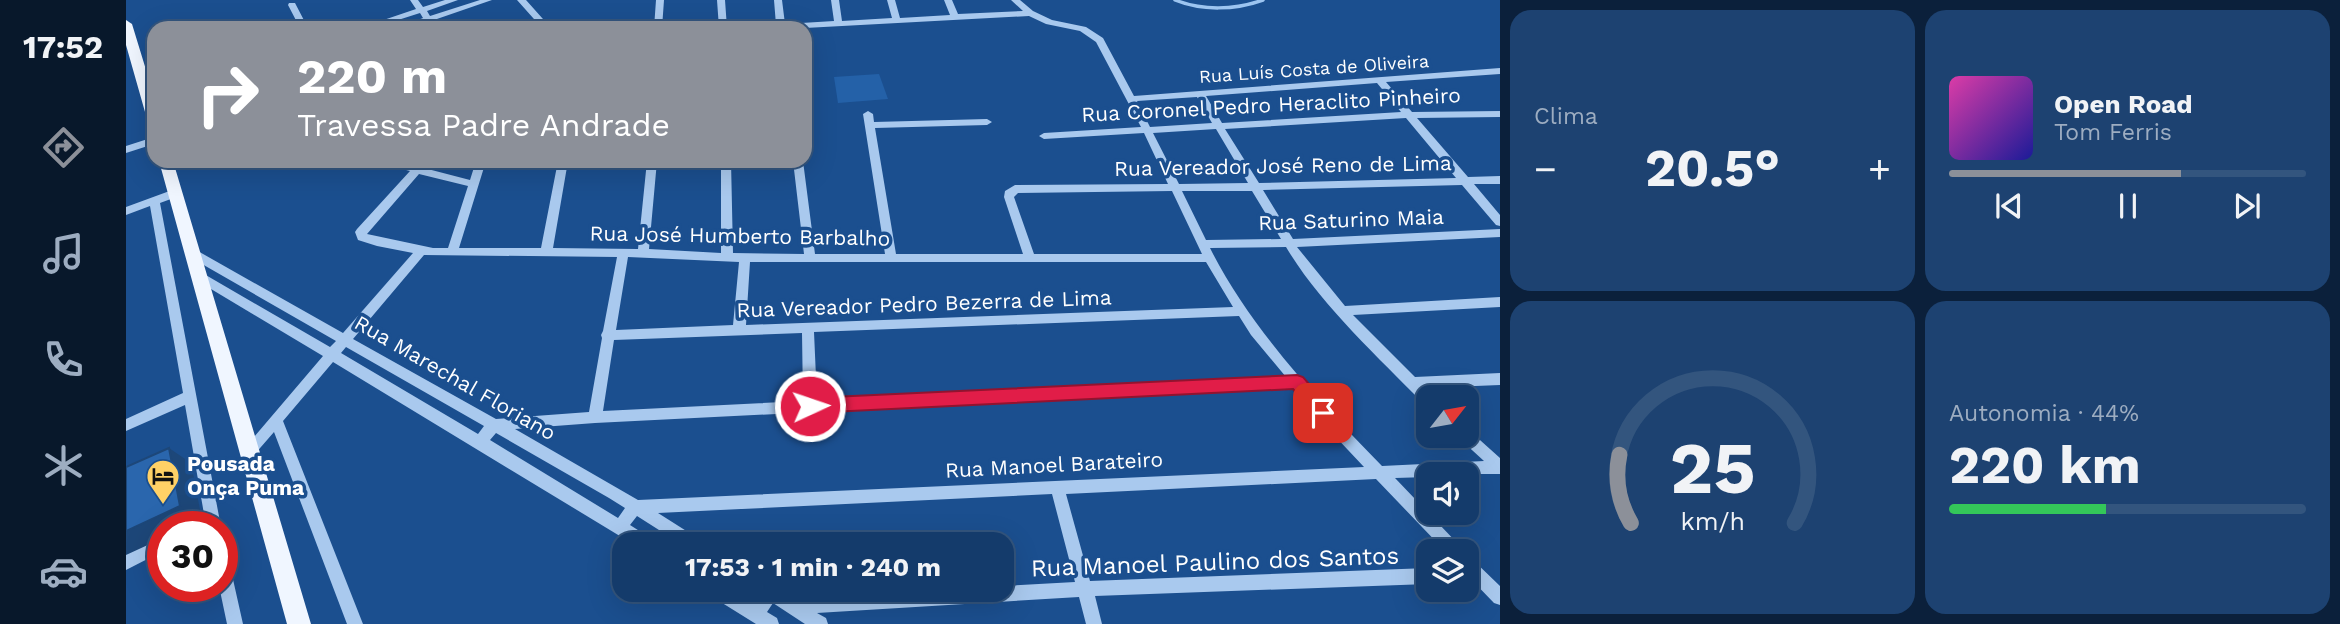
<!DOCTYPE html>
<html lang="pt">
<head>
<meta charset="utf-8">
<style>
	body { margin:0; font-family:"Work Sans",sans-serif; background:#1d4271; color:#f1f3f6; height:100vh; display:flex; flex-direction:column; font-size:26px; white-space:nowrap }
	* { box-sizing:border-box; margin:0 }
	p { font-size:23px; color:#9dadc1 }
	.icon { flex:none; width:38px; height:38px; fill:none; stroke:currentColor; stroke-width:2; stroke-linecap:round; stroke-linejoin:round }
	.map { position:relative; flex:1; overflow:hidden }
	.sheet { display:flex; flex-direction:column; gap:10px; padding:10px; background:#0b203b; width:840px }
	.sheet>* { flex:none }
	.guide { position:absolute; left:21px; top:21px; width:665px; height:147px; border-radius:21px; box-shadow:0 7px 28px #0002,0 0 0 2px #33557e; background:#8c9099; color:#fff; overflow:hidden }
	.needle { width:46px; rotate:59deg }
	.fabs { position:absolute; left:1290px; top:385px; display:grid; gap:14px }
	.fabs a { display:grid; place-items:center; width:63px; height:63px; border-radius:14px; background:#143b6b; box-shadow:0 7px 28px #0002,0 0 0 2px #33557e; font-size:35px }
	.speed { position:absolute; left:21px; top:511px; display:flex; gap:14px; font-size:35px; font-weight:700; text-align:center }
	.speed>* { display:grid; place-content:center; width:91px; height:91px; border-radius:50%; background:#143b6b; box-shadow:0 7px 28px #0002,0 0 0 2px #33557e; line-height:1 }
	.speed .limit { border:10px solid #d22; background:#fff; color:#111 }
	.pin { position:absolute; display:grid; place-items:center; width:60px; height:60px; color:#fff; margin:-30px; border-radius:14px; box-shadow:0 4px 10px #0006 }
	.me { position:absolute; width:77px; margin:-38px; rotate:87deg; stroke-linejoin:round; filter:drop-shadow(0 0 5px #0008) }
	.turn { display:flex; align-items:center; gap:24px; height:147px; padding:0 35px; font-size:32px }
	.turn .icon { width:91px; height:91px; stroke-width:2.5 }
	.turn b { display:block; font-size:49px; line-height:60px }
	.big { font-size:52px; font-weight:700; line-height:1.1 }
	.sheet .tile { flex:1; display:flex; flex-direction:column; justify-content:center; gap:10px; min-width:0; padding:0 24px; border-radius:21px; background:#1d4271 }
	.sheet .dial { align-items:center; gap:0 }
	.dial svg { height:182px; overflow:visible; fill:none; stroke:#33557e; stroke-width:7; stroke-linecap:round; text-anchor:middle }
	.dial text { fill:#f1f3f6; stroke:none }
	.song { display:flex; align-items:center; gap:21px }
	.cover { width:84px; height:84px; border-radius:10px; background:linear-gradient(135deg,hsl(320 70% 55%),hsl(240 70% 35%)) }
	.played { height:7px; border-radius:4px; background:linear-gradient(90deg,#8c9099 65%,#33557e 65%) }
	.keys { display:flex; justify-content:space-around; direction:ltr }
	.heat { display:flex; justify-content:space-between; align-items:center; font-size:38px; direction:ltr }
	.charge { height:10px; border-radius:5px; background:linear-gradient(90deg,#34c759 44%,#33557e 0) }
	.sheet .tiles { flex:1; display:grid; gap:10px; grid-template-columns:repeat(2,1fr) }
	.trip { position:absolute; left:486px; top:532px; width:402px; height:70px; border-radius:21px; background:#143b6b; box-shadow:0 7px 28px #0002,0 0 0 2px #33557e; font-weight:700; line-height:70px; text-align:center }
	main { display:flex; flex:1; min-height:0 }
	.dock { display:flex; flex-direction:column; width:126px; justify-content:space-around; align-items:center; background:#08182b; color:#9dadc1 }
	.dock .icon { width:49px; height:49px }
	.dock .active { color:#8c9099 }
	.dock b { font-size:32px; color:#f1f3f6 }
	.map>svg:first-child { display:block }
	.green { fill:#2461a8 }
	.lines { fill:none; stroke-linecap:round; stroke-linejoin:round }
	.stream { stroke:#9cc4f0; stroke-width:3.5 }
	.minor { fill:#a9c9ee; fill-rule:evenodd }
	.major { fill:#f0f6ff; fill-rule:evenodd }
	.shaded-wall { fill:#1d4779 }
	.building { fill:#2a66ad; stroke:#1d4779; stroke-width:2 }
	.route { fill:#e11d48; stroke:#92132f; stroke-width:2 }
	.labels { text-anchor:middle; stroke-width:7; stroke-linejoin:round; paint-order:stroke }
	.far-street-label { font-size:18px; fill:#fff; stroke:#1b4f8f }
	.street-label { font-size:21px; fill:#fff; stroke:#1b4f8f }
	.poi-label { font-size:21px; font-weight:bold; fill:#fff; stroke:#1b4f8f; text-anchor:start }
	.near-street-label { font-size:24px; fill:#fff; stroke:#1b4f8f }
</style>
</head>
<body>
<main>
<nav class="dock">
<b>17:52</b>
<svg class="icon active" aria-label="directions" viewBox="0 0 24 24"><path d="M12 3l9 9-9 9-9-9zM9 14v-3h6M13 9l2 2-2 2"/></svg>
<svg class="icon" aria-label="music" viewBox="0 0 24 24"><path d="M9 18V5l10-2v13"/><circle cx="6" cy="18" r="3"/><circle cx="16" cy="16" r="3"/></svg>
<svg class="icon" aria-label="phone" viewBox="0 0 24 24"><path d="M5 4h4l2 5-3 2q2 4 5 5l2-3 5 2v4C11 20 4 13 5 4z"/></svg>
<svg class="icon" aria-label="climate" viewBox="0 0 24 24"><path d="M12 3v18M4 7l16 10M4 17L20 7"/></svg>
<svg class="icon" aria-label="car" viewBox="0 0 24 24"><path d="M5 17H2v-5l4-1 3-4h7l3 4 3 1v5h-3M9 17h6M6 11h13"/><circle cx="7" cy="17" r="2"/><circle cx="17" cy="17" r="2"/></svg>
</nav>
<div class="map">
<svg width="1374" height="624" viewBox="0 0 1374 624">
	<rect width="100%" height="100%" fill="#1b4f8f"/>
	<path class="green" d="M753 74 762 99 712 103 708 77Z"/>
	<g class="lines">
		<path class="stream" d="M1049 0C1076 11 1109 10 1137 0"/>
		<path class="minor" d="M284 0H292L297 7 319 0H332L301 11 304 16 354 0H366L308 20 313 28H305L301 23 284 28H271L297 18 294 13 247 28H234L290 9Z
			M391 0H400L425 28H416Z
			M530 0H538L536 28H528Z
			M591 0H599L601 28H593Z
			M648 0H656L659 24 708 21 705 0H713L716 21 766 18 761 0H769L774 18 824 15 818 0H826L832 14 897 11 885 0H894L907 11 926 20 960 27 977 38 1008 96 1374 68V74L1260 82 1286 112 1374 111V117L1291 118 1342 177 1374 176V184H1348L1374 215V226L1370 225 1336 185 1137 190 1167 239 1374 229V237L1171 247 1219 306 1374 297V307L1227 315 1289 377 1374 373V385L1300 388 1308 397H1302V405L1297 403C1251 356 1194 304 1160 247L1084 248C1124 328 1194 402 1256 466L1358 461 1335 440 1333 436H1340V430L1345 432 1374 458V474H1302V477L1269 478 1334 546 1337 551H1319L1250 479 940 494 964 581 1302 568V584L969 596 976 624H960L953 597 691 613 700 618 702 624H679L647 603 641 612 651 618 653 624H630L585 596 583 590H605L628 604 634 593 633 590H655L668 598 810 590H877V586L949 582 926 494 532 513 573 539 576 544H555L511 516 504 525 526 539 529 544H507L207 362 157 421 237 624H221L148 432 128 455 123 457 118 455 116 451 197 356 70 280 68 277 74 273 78 274 204 347 210 341 62 256 60 253 62 250H70L217 333 287 253 251 246 232 240 229 232 231 229 284 171 253 163 252 161H271L344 180 350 161H360L333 248H415L432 161H442L427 248 512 249 521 161H531L523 249 595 253V161H605L607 253 678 254 667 161H677L689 254H759L737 114 742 111 747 114 748 122 861 119 866 122 861 125 749 128 770 254H897L878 197 879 191 889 185 1042 184 1018 133 918 139 913 136 918 133 1015 127 970 42 954 31 920 24 903 16 679 28H630L634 25H650ZM1251 83 1275 112 1096 123 1080 96ZM1071 97 1086 123 1024 127 1011 101ZM1280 118 1330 178 1133 183 1099 129ZM1090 129 1122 183 1053 184 1027 133ZM293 174 342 186 322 248H307L241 234ZM1046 191 1076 254H908L888 197 892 193ZM1056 191H1126L1155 239 1080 240ZM298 255 491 257 477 331 475 335 476 338 463 412 370 419 227 339ZM502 257 613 262 607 325 490 330ZM624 262H1080L1107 307 620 325ZM1113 316 1125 335 1160 377 691 400 688 332ZM676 333 677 401 477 411 488 340ZM220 347 358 426 352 434 215 353ZM1168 388 1206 433 1238 467 512 500 389 429 469 423ZM370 433 483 498 499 508 492 518 364 440Z
			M163 3H169L182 28H174L162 5Z
			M28 137V144L0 153V146Z
			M49 189 53 190 54 193 53 196 34 203 95 527H61L63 522 78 514 59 405 0 431V419L57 393 24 206 0 215V207Z
			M37 536V551L0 570V554Z
			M1340 556 1345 558 1374 586V605L1368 603 1340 574Z
			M96 558 101 561 104 566 117 624H101L93 586H96Z"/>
		<path class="major" d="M0 20 6 24 28 96V123L21 119 0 45Z
			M33 161H47L185 624H161Z"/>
	</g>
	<path class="shaded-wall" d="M43 448 65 463 76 520 62 527H37V538L0 555V531Z"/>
	<path class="building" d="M43 448 54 506 0 531V467Z"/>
	<path class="route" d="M1171 375 1177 377 1204 408 1206 413 1204 418C1188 424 1176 400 1167 389L684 413 678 411 676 406 678 400 684 398Z"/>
	<defs>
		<symbol id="hotel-pin" viewBox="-11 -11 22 30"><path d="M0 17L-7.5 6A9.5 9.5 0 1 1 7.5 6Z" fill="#ffd166" stroke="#1b4f8f"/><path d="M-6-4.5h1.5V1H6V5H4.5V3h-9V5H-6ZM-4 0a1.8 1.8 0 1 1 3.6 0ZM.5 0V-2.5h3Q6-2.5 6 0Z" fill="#111"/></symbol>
	</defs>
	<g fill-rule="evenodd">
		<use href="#hotel-pin" x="18" y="457" width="38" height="52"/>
	</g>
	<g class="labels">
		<g class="far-street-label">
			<text transform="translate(1188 69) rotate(-4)" y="6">Rua Luís Costa de Oliveira</text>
		</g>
		<g class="street-label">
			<text transform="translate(1145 105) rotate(-3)" y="7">Rua Coronel Pedro Heraclito Pinheiro</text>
			<text transform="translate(1157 166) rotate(-1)" y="7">Rua Vereador José Reno de Lima</text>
			<text transform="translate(1225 220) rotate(-2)" y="7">Rua Saturino Maia</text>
			<text transform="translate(614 236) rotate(1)" y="7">Rua José Humberto Barbalho</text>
			<text transform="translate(798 304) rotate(-2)" y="7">Rua Vereador Pedro Bezerra de Lima</text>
			<text transform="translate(329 378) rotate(30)" y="7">Rua Marechal Floriano</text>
			<text transform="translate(928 465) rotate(-3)" y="7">Rua Manoel Barateiro</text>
		</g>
		<g class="poi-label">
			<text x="61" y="471">Pousada<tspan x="61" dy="24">Onça Puma</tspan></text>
		</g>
		<g class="near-street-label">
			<text transform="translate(1089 562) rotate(-2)" y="8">Rua Manoel Paulino dos Santos</text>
		</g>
	</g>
</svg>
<div class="fabs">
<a><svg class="needle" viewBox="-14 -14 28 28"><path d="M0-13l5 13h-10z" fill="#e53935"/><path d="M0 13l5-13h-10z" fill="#9dadc1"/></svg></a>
<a><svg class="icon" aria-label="sound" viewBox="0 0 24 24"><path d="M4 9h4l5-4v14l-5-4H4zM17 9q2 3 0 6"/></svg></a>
<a><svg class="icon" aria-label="layers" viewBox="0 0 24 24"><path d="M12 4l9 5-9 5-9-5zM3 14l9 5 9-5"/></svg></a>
</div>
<div class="speed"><div class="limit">30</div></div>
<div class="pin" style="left:1197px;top:413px;background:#d93025"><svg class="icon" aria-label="arrive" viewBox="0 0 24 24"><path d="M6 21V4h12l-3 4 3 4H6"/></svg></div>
<svg class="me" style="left:684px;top:406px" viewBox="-20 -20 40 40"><circle r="17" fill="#e11d48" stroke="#fff" stroke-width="3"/><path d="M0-11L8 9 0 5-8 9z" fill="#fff"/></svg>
<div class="trip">17:53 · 1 min · 240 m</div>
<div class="guide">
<div class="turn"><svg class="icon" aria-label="right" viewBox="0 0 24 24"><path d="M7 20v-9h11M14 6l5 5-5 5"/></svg><div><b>220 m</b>Travessa Padre Andrade</div></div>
</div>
</div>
<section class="sheet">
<div class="tiles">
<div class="tile"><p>Clima</p>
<div class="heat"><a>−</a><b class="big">20.5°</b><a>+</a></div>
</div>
<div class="tile">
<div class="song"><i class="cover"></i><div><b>Open Road</b><p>Tom Ferris</p></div></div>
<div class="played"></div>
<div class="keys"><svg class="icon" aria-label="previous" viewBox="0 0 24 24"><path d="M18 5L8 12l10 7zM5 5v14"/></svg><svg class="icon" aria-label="pause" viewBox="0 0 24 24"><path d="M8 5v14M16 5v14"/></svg><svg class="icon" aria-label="next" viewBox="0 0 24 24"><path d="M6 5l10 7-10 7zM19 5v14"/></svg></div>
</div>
<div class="tile dial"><svg viewBox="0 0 100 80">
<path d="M14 69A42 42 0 1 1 86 69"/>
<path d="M14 69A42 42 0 0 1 9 39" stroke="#8c9099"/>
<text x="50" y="56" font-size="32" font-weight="700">25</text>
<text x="50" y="72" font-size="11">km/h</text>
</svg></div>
<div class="tile"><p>Autonomia · 44%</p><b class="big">220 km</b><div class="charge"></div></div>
</div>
</section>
</main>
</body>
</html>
